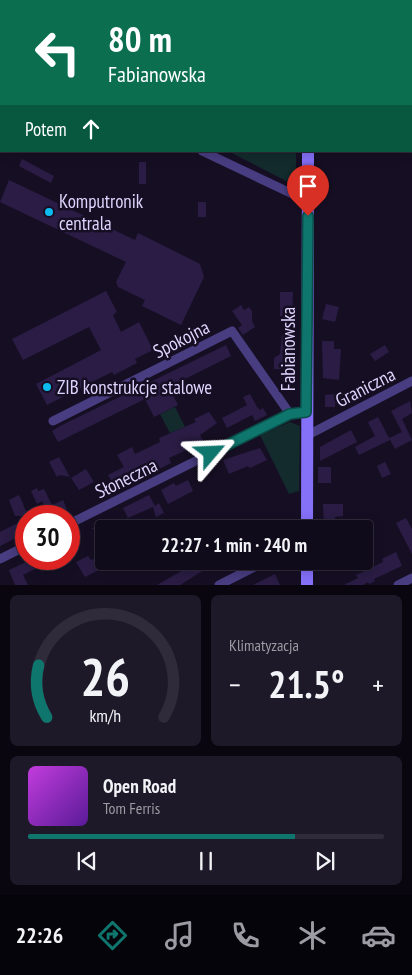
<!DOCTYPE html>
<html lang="pl">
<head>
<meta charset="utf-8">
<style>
	body { margin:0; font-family:"PT Sans Narrow",sans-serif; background:#1e1928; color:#f1f3f6; height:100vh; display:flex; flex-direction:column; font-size:19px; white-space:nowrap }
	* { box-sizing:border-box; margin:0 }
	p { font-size:16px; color:#9c9ba3 }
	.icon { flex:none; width:28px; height:28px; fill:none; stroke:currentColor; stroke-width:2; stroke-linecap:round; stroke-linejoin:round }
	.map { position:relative; height:585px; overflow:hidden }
	.details { display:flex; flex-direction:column; gap:10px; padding:10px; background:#09060f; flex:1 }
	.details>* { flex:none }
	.hud { position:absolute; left:0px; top:0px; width:412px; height:152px; box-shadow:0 2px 12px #0003,0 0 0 1px #302b3a; background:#0b6e4f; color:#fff; overflow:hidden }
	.speed { position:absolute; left:15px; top:505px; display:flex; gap:10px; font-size:25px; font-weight:700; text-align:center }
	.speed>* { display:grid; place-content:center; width:65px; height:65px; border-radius:50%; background:#100b1b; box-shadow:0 2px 12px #0003,0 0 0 1px #302b3a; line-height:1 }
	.speed .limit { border:8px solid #d22; background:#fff; color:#111 }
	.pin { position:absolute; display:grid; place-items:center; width:42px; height:42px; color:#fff; margin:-51px -21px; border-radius:50% 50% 50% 0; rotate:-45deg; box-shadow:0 0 5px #0007 }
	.pin .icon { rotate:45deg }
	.me { position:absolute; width:55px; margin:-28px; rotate:64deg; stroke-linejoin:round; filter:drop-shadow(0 0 4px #0008) }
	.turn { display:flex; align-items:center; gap:18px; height:105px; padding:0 25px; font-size:22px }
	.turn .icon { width:65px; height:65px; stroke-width:2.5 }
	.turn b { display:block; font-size:35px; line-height:42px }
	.then { display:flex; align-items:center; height:48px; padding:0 25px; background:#0003; gap:10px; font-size:19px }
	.big { font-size:38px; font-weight:600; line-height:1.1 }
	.details .card { flex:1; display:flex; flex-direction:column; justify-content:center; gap:8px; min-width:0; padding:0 18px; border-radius:8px; background:#1e1928 }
	.details .dial { align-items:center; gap:0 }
	.dial svg { height:130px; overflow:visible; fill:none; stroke:#302b3a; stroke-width:7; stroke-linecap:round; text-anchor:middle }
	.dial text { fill:#f1f3f6; stroke:none }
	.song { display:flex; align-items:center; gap:15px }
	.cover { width:60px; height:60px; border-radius:8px; background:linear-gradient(135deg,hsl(290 70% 55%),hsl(270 70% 35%)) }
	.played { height:5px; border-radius:2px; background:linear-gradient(90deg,#0f766e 75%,#302b3a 75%) }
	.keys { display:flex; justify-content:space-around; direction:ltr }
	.heat { display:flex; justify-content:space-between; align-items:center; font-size:28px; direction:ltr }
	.details .tiles { flex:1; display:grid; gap:10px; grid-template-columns:1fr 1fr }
	.card:last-child { grid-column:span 2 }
	.trip { position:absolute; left:95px; top:520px; width:278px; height:50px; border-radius:5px; background:#100b1b; box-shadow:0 2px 12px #0003,0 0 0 1px #302b3a; font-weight:600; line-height:50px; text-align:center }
	.tab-bar { display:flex; height:80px; justify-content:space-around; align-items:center; background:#06040b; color:#9c9ba3 }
	.tab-bar .icon { width:35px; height:35px }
	.tab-bar .current { color:#0f766e }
	.tab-bar b { font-size:22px; color:#f1f3f6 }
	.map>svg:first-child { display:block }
	.green { fill:#132b2d }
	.building { fill:#2a1c44 }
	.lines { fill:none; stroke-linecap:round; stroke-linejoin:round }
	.street { stroke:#483d80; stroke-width:9 }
	.secondary { stroke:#8570f8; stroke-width:12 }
	.route-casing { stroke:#0a4d48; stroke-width:12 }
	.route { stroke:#0f766e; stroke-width:9 }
	.poi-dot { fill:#0cbcf1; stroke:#160f24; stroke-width:2 }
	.labels { text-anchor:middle; stroke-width:5; stroke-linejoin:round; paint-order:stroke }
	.poi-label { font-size:19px; fill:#ded4fd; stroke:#160f24; text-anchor:start }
	.street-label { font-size:19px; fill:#ded4fd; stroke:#160f24 }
</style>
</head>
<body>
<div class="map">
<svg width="412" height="585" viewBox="0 0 412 585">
	<rect width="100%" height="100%" fill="#160f24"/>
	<path class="green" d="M228 151H296V186Z
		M175 407 185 427 170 433 160 414Z
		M290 422 300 426 299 491 289 494 260 435Z"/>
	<path class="building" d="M22 159 54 176 51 183 19 166Z
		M139 162H146V184H139Z
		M9 180 135 240 138 233 200 264 204 277 181 325 142 306 145 300 118 287 116 282 126 262 0 202Z
		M198 202H206V217H198Z
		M106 291 117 312 113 315 121 332 139 322 153 350 135 359 137 363 114 375 112 372 47 405 36 384 101 350 89 327 23 360 12 339Z
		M280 292H293L292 316H280Z
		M326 304 339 307 335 322 322 319Z
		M241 305 244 310 249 307 252 311V321L255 327 243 335 238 328 242 325 232 311Z
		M282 335H294L293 358H290V369H274V358L280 354Z
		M322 341H334V349H341L339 380 323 378Z
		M226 345 231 356 169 387 178 405 154 417 145 399 58 442 52 431 60 426Z
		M385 345 389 352 375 361 370 354Z
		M250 394 257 407 260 410 263 408 267 415 255 421 252 415 227 428 222 418 247 405 243 397Z
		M335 394V407H325V395Z
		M410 401 412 413 402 419 412 440 395 449 389 438 402 432 391 411Z
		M209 412 217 423 200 435 204 442 169 458 171 463 153 472 151 468 124 481 125 484 121 486 123 488 113 493 110 486 113 484 108 475 124 467 117 455 132 447 135 454 160 442 159 438 196 422 194 419Z
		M378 417 390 440 359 455 355 447 375 436 368 422Z
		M351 430 357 442 320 461V447Z
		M260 448 267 460 250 468 248 466 229 474 223 460Z
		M59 457 70 477 60 475 57 477 49 462Z
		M385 462 391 474 382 478 377 466Z
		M318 467H331V483H318Z
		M86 469 94 482 79 490 71 478Z
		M188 480 193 491 168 504 161 490 174 483 176 486Z
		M37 488 38 491 44 489 52 505 63 500 67 509 61 512 63 516H49L42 501 37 504 31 491Z
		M19 495 21 499 28 516H15L9 500Z
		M149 495 155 506 159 503 164 513 156 517 153 507 128 518 123 508Z
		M323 504H343V516L335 517V522L324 525Z
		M128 518 131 525 124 529H104V546L95 529H91L109 520 112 527Z
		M406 518 412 529V554L396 523Z
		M26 519V533L0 546V532Z
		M396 552 402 566 374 579 375 581 369 584 368 582 363 585H344L358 578 356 575 383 562 382 559Z
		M102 555 107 566 85 577 76 562 88 556 91 560Z
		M27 559H40L43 565 23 575 28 585H15L9 570 28 561Z
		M188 561H217L220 567 212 571 204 570 180 585H157L190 566Z
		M275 574 280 585H253Z"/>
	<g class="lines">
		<path class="street" d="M0 55 1 56
			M202 151 301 198H308
			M53 421 232 331 290 414
			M306 436 412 381
			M69 524 290 414 306 412
			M0 559 26 546
			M219 585 266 561
			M398 585 412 578"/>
		<path class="secondary" d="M310 1V0
			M307 529 308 151
			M307 585V561"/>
	</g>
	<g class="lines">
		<defs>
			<path id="route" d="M211 453 290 414 306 412 308 216"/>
		</defs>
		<use href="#route" class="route-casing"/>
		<use href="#route" class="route"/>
	</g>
	<g class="poi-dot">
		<circle cx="49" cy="212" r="5"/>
		<circle cx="47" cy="387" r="5"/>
	</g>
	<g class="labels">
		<g class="poi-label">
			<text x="59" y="208">Komputronik<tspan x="59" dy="22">centrala</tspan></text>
			<text x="57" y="394">ZIB konstrukcje stalowe</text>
		</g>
		<g class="street-label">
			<text transform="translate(181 339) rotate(-27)" y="7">Spokojna</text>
			<text transform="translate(288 349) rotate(-90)" y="7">Fabianowska</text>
			<text transform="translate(365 387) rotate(-27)" y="7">Graniczna</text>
			<text transform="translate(126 478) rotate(-26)" y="7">Słoneczna</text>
		</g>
	</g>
</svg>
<div class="speed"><div class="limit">30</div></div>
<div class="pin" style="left:308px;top:216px;background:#d93025"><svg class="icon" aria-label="arrive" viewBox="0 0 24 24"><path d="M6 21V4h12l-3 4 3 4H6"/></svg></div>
<svg class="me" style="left:211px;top:453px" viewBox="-20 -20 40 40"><path d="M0-17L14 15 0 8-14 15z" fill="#0f766e" stroke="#fff" stroke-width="4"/></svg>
<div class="trip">22:27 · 1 min · 240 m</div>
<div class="hud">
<div class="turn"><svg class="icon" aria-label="left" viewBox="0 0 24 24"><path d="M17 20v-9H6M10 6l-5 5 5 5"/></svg><div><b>80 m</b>Fabianowska</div></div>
<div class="then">Potem<svg class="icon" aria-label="ahead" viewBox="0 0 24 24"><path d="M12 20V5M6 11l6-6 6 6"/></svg></div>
</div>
</div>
<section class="details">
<div class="tiles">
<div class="card dial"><svg viewBox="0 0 100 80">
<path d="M14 69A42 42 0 1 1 86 69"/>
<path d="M14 69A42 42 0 0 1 9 37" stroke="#0f766e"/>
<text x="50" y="56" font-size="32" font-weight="700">26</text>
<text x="50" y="72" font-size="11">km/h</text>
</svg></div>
<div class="card"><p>Klimatyzacja</p>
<div class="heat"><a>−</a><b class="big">21.5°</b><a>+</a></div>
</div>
<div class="card">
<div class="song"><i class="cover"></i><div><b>Open Road</b><p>Tom Ferris</p></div></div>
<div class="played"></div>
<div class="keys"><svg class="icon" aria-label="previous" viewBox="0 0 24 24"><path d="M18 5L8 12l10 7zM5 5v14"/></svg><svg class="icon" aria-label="pause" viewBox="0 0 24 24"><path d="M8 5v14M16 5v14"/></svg><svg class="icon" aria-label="next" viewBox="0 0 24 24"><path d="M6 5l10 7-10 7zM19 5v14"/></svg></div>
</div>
</div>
</section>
<nav class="tab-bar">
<b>22:26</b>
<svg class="icon current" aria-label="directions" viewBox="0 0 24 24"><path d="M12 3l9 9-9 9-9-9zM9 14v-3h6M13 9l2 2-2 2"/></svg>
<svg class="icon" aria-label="music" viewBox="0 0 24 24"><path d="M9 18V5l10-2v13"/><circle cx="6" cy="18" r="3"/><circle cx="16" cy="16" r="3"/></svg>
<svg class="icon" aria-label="phone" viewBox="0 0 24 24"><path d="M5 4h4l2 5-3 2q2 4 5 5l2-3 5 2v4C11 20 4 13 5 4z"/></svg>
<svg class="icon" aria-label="climate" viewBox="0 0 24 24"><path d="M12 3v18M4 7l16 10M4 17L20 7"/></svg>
<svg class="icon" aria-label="car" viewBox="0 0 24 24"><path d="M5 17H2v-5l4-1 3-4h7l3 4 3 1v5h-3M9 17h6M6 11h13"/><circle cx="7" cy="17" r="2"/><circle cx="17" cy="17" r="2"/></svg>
</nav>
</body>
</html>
